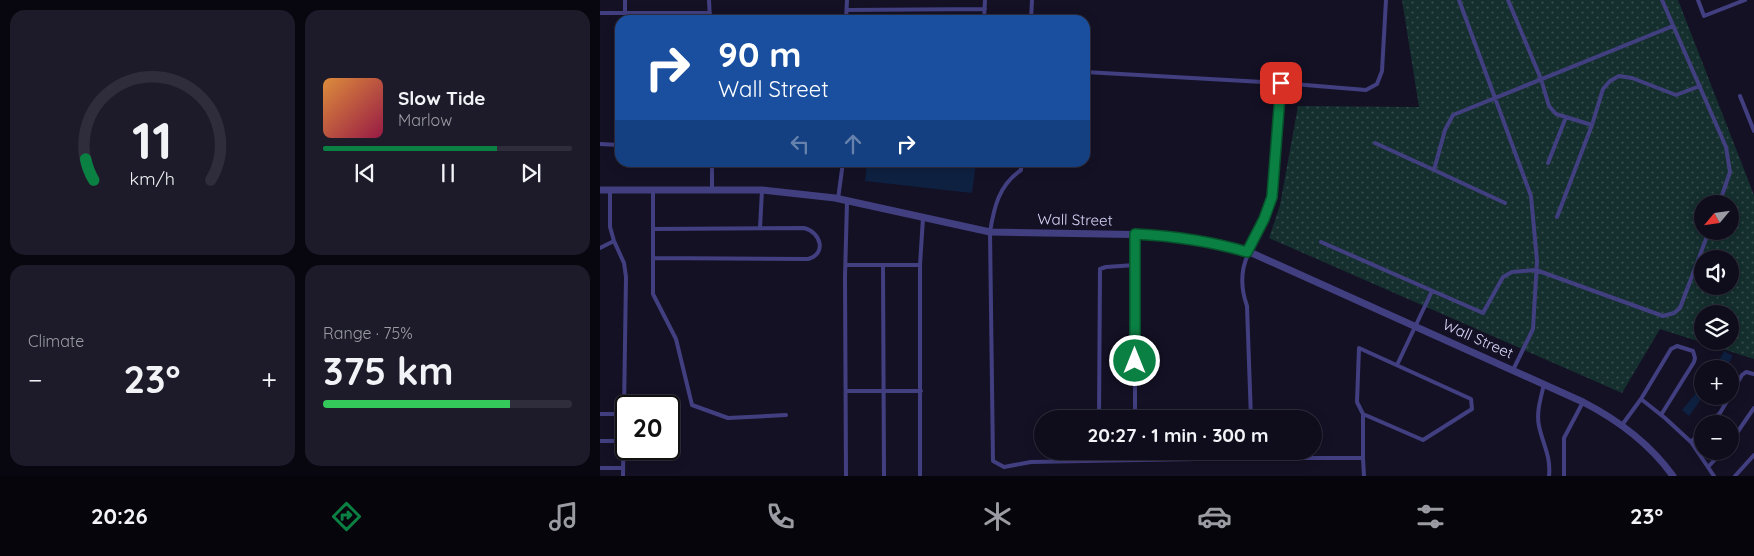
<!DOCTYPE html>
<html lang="en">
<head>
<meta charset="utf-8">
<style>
	body { margin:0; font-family:Quicksand,sans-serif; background:#1d1b29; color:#f1f3f6; height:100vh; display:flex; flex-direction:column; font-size:19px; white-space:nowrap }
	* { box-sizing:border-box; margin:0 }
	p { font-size:16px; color:#9b9ca3 }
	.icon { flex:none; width:28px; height:28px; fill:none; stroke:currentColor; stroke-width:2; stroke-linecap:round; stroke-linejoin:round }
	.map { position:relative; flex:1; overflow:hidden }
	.side { display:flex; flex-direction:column; gap:10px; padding:10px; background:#08070f; width:600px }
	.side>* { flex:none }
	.hud { position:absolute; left:15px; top:15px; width:475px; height:152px; border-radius:15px; box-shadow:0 2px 12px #0003,0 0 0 1px #2f2d3b; background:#1a4fa0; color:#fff; overflow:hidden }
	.needle { width:32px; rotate:241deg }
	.fabs { position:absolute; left:1094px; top:195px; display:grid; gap:10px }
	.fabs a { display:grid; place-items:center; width:45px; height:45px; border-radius:50%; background:#0f0d1c; box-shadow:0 2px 12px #0003,0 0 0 1px #2f2d3b; font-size:25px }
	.speed { position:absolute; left:15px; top:395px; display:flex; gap:10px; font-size:25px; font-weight:700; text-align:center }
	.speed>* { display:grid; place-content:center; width:65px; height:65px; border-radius:50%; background:#0f0d1c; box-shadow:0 2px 12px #0003,0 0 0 1px #2f2d3b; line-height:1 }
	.speed .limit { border:2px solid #111; border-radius:8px; background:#fff; color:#111 }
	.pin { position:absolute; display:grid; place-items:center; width:42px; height:42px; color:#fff; margin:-21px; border-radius:10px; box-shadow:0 2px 8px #0006 }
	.me { position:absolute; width:55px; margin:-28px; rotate:0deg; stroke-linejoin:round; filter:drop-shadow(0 0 4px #0008) }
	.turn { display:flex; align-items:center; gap:18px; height:105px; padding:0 20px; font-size:22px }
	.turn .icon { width:65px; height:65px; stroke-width:2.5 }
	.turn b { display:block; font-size:35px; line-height:42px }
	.lanes { display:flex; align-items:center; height:48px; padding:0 20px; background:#0003; justify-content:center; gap:25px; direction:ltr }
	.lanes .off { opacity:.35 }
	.big { font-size:38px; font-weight:800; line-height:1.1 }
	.side .card { flex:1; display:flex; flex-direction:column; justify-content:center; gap:8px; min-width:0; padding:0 18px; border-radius:15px; background:#1d1b29 }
	.side .dial { align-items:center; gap:0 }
	.dial svg { height:130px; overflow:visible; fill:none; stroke:#2f2d3b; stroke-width:7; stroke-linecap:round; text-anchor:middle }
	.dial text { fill:#f1f3f6; stroke:none }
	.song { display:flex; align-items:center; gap:15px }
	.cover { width:60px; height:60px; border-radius:8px; background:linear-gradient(135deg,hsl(30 70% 55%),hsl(340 70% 35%)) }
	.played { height:5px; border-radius:2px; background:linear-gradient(90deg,#0b8043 70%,#2f2d3b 70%) }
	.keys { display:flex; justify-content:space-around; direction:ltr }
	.heat { display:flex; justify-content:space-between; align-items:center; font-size:28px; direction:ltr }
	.charge { height:8px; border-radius:4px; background:linear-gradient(90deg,#34c759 75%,#2f2d3b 0) }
	.side .tiles { flex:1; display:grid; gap:10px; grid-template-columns:repeat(2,1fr) }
	.trip { position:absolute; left:434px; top:410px; width:288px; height:50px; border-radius:25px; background:#0f0d1c; box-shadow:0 2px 12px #0003,0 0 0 1px #2f2d3b; font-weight:800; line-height:50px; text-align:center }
	.tab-bar { display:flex; height:80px; justify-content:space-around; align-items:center; background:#06050b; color:#9b9ca3 }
	.tab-bar .icon { width:35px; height:35px }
	.tab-bar .selected { color:#0b8043 }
	.tab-bar b { font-size:22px; color:#f1f3f6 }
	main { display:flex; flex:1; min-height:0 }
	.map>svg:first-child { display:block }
	.grass { fill:url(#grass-dots); fill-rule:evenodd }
	.water { fill:#0e2141 }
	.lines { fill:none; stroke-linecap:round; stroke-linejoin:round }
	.service { stroke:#423f81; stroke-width:4 }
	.minor { stroke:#423f81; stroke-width:7 }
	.route-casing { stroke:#07532c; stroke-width:12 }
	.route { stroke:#0b8043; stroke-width:9 }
	.labels { text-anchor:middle; stroke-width:5; stroke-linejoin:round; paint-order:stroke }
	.street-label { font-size:15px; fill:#dcd8fc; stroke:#141125 }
</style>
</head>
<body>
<main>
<section class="side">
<div class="tiles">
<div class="card dial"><svg viewBox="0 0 100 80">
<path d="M14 69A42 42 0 1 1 86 69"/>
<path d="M14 69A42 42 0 0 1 9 56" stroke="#0b8043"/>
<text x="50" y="56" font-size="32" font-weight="700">11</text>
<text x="50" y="72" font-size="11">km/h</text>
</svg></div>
<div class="card">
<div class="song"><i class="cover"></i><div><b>Slow Tide</b><p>Marlow</p></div></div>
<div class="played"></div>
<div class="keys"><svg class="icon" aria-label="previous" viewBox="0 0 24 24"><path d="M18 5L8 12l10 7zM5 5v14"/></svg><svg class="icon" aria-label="pause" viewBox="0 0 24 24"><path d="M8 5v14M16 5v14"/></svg><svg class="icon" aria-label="next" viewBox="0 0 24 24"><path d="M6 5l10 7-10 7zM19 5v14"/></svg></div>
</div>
<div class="card"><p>Climate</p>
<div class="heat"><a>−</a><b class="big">23°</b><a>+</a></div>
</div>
<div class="card"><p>Range · 75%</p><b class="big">375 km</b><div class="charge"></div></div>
</div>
</section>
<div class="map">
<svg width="1154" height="476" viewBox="0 0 1154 476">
	<defs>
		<pattern id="grass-dots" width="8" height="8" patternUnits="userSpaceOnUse" patternTransform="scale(1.25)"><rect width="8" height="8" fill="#142f2e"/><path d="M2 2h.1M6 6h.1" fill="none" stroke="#364c4d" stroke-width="1.8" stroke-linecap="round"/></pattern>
	</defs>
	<rect width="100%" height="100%" fill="#141125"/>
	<path class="grass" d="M802 0H1078L1154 195V359L1060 329 1022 393 669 238 680 205 698 106 819 107ZM1102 204H1130V231H1102ZM1102 259H1130V286H1102ZM1102 314H1130V341H1102Z"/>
	<path class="water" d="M267 163H376L372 193 265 181Z
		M1124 351 1133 356 1125 369H1115Z
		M1097 392H1099L1102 398 1089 416 1082 410Z"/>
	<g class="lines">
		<path class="service" d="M109 0 110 20
			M859 0 931 196 937 261 933 329 913 370
			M908 0 941 79 949 106 956 114 992 125 957 217
			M1062 0 1126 147 1130 172 1119 204
			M1098 0 1104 16 1145 0
			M247 10 385 9
			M0 13H82V20
			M25 13V0
			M82 13H110
			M246 20 247 0
			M384 20 385 0
			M431 20 432 0
			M485 72 681 83 766 90 777 84 782 71 786 0
			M1140 96 1154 131
			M992 125 1003 89 1010 81 1019 76 1032 78 1076 95 1100 86
			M775 143 834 170
			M0 144 20 145
			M112 162V190
			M421 162V170C399 185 394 207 390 232L393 461 404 467 431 462 652 458V451
			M948 163 966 117
			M53 190V258L208 259C227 254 221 232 204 228L53 229
			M238 199 243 162
			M905 203 834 170 845 130 853 115 1073 26
			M160 228 162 190
			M14 241 24 263 26 277 23 476
			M721 242 883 313 903 277 912 272 936 270 1063 316 1074 313 1080 308 1109 231
			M0 248 14 241 10 227V190
			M53 258V294L76 339 92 405 128 418 186 415
			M246 265H320
			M283 265 284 476
			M797 365 832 291
			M944 384C941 398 936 412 939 426 943 445 951 456 949 476
			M246 391H321
			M1041 399 1071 349 1077 346 1093 351 1095 358 1094 362 1061 415
			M0 414H23
			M499 419 500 269 506 267 535 265
			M535 419V234
			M651 419 647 306C630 258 663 240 672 198 674 186 674 172 675 160 677 134 679 109 681 83
			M1109 424 1120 413 1142 375 1146 372 1154 374
			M1022 425 1041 399 1065 418 1091 442 1102 430
			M0 441H23
			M1091 442 1114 476
			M1130 443 1154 408
			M652 458H763V414L757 402 759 348 871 399 872 409 823 440 763 414
			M763 458 764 476
			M534 460V451
			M498 461 499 451
			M1108 467 1123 451
			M0 468H23
			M246 476 245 277 247 202
			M320 476V265L323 218
			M964 476V438L983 402
			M1135 476 1154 455"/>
		<path class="minor" d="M0 190H162L235 198 390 232 561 235 595 239 624 245 654 254 983 402C1018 420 1050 444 1073 476"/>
	</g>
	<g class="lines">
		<defs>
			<path id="route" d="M535 361V234C574 236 610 241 647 252L664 219 672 197 681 83"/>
		</defs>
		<use href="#route" class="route-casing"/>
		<use href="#route" class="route"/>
	</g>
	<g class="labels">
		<g class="street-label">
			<text transform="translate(475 220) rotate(1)" y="5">Wall Street</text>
			<text transform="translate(878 339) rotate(24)" y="5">Wall Street</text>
		</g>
	</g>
</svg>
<div class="fabs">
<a><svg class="needle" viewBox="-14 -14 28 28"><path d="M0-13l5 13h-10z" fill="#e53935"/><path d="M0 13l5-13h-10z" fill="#9b9ca3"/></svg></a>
<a><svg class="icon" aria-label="sound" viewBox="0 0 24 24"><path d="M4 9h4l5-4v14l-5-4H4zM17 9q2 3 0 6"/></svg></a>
<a><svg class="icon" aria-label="layers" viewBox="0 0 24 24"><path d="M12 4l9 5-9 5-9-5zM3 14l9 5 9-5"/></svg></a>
<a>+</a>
<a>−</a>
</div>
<div class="speed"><div class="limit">20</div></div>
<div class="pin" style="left:681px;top:83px;background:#d93025"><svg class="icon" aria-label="arrive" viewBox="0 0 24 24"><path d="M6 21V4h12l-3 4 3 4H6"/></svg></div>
<svg class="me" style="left:535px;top:361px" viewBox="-20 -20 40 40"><circle r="17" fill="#0b8043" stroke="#fff" stroke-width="3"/><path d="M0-11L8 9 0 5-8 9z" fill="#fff"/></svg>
<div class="trip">20:27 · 1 min · 300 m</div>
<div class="hud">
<div class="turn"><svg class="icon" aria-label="right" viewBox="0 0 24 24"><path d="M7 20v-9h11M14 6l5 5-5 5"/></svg><div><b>90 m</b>Wall Street</div></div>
<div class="lanes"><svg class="icon off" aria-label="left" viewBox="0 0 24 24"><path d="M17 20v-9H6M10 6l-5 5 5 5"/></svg><svg class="icon off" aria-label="ahead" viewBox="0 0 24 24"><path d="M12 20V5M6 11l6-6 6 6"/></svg><svg class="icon" aria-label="right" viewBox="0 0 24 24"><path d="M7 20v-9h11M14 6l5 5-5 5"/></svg></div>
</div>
</div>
</main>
<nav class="tab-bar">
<b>20:26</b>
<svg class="icon selected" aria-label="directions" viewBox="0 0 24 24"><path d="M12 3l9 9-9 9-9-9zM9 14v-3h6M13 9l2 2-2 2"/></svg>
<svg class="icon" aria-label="music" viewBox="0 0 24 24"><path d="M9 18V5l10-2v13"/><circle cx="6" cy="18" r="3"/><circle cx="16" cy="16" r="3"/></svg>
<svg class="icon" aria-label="phone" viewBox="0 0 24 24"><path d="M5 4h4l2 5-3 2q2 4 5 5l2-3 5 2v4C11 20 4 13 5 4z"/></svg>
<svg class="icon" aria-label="climate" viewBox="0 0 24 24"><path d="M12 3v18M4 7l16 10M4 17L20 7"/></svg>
<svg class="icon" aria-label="car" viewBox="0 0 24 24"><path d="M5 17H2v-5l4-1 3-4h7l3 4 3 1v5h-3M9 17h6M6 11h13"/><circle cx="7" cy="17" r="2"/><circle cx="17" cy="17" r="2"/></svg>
<svg class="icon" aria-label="filters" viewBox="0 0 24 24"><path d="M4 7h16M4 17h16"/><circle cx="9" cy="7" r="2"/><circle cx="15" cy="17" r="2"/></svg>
<b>23°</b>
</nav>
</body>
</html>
